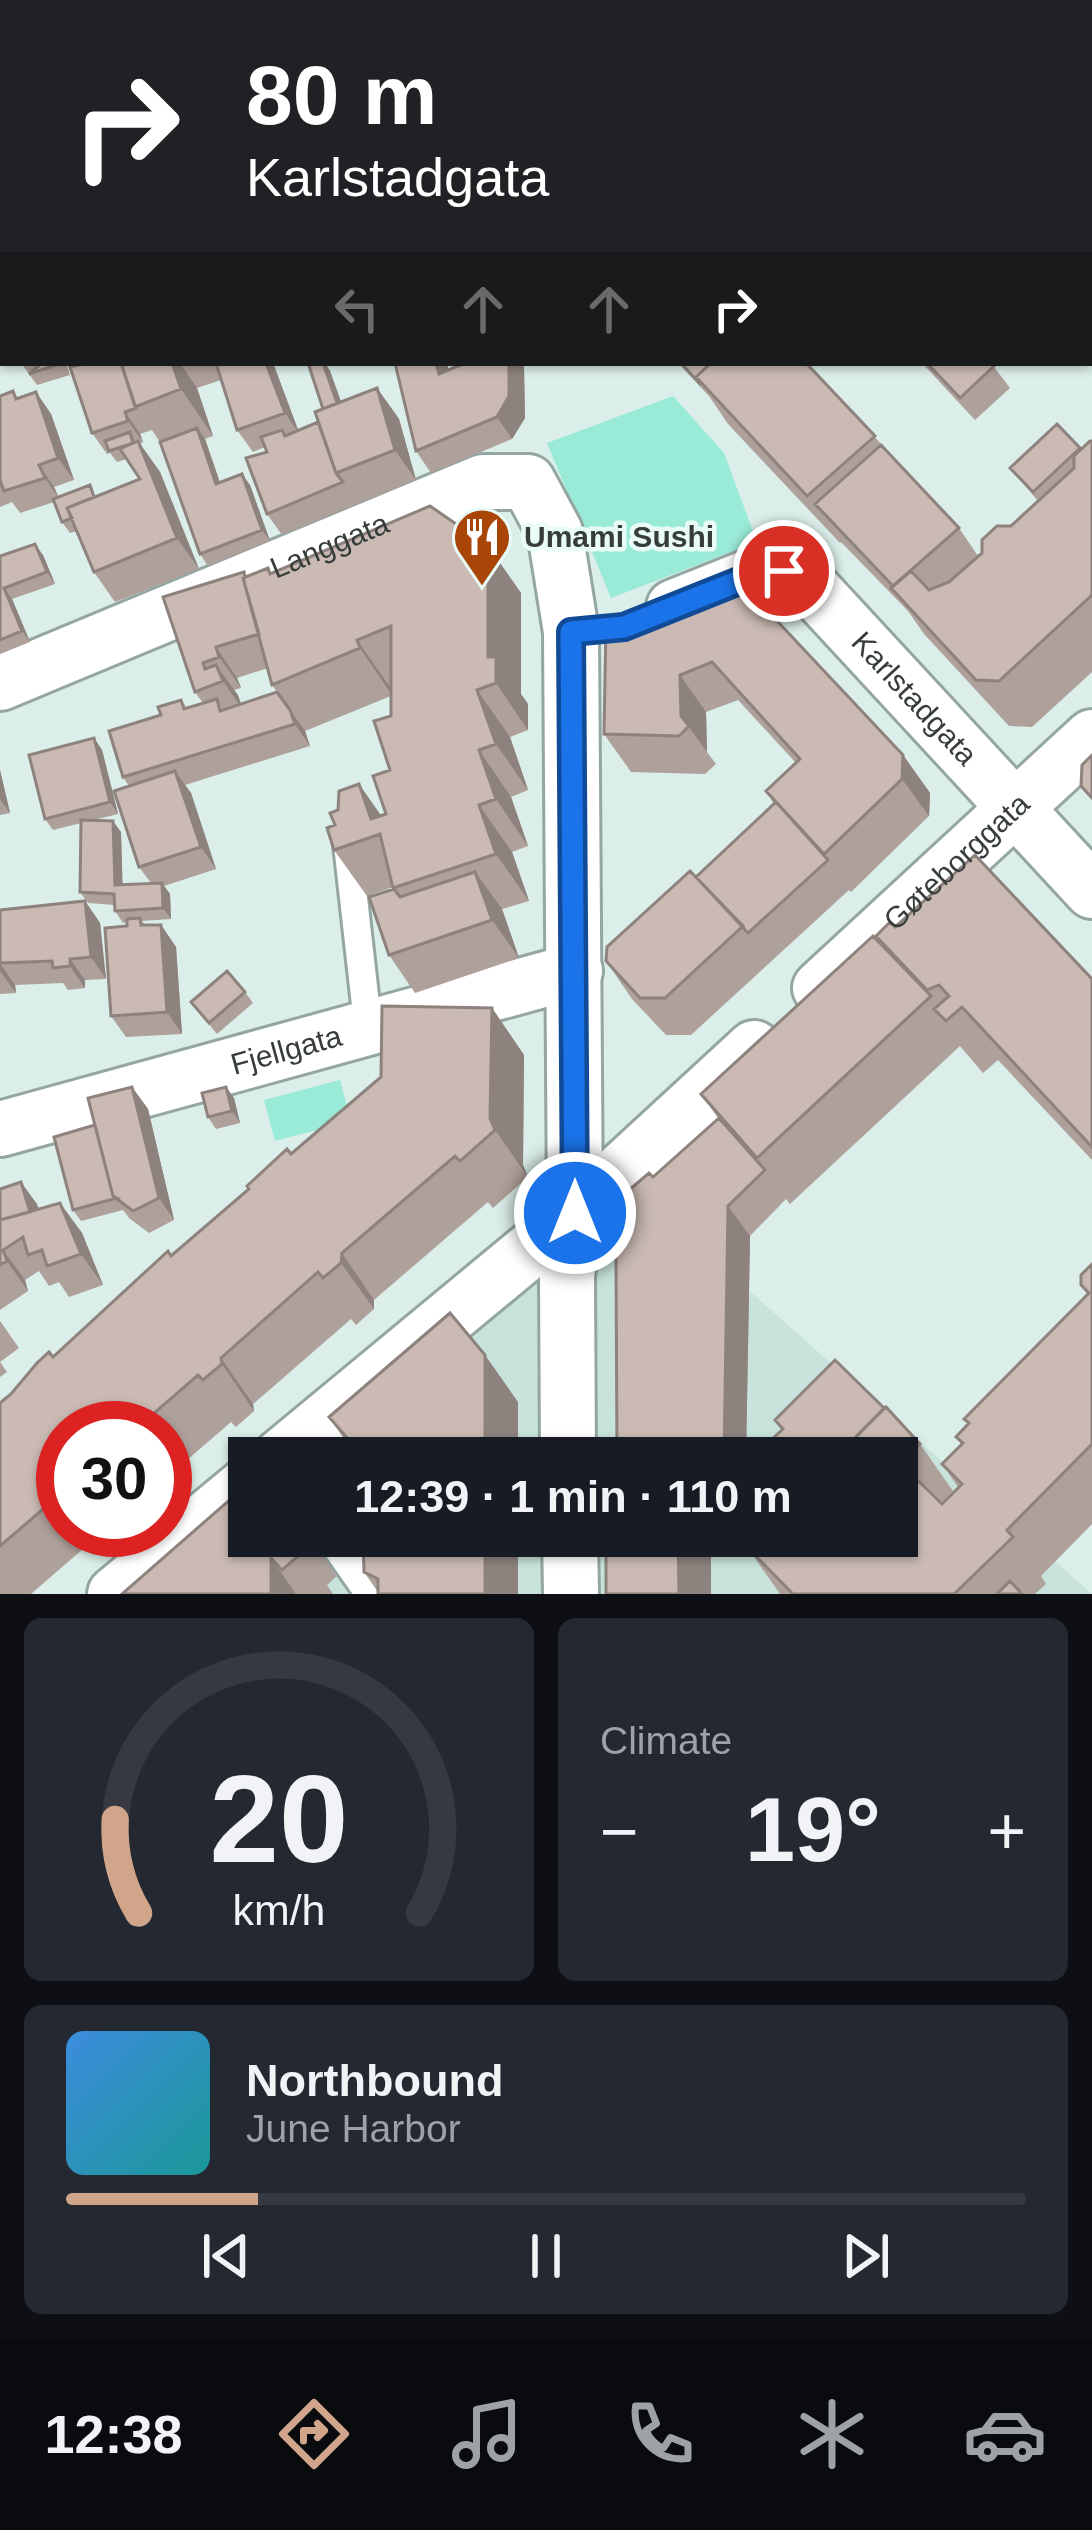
<!DOCTYPE html>
<html lang="en">
<head>
<meta charset="utf-8">
<style>
	body { margin:0; font-family:Arial,sans-serif; background:#242831; color:#f1f3f6; height:100vh; display:flex; flex-direction:column; font-size:45px; white-space:nowrap }
	* { box-sizing:border-box; margin:0 }
	p { font-size:39px; color:#9ea1a6 }
	.icon { flex:none; width:66px; height:66px; fill:none; stroke:currentColor; stroke-width:2; stroke-linecap:round; stroke-linejoin:round }
	.map { position:relative; height:1594px; overflow:hidden }
	.details { display:flex; flex-direction:column; gap:24px; padding:24px; background:#0d0f14; flex:1 }
	.details>* { flex:none }
	.banner { position:absolute; left:0px; top:0px; width:1092px; height:366px; box-shadow:0 3px 9px #0004; background:#202124; color:#fff; overflow:hidden }
	.speed { position:absolute; left:36px; top:1401px; display:flex; gap:24px; font-size:60px; font-weight:700; text-align:center }
	.speed>* { display:grid; place-content:center; width:156px; height:156px; border-radius:50%; background:#171b24; box-shadow:0 3px 9px #0004; line-height:1 }
	.speed .limit { border:18px solid #d22; background:#fff; color:#111 }
	.pin { position:absolute; display:grid; place-items:center; width:102px; height:102px; color:#fff; margin:-51px; border:6px solid #fff; border-radius:50%; box-shadow:0 3px 12px #0007 }
	.me { position:absolute; width:132px; margin:-66px; rotate:0deg; stroke-linejoin:round; filter:drop-shadow(0 0 9px #0008) }
	.turn { display:flex; align-items:center; gap:42px; height:252px; padding:0 48px; font-size:54px }
	.turn .icon { width:156px; height:156px; stroke-width:2.5 }
	.turn b { display:block; font-size:84px; line-height:102px }
	.lanes { display:flex; align-items:center; height:114px; padding:0 48px; background:#0003; justify-content:center; gap:60px; direction:ltr }
	.lanes .off { opacity:.35 }
	.big { font-size:90px; font-weight:800; line-height:1.1 }
	.details .widget { flex:1; display:flex; flex-direction:column; justify-content:center; gap:18px; min-width:0; padding:0 42px; border-radius:18px; background:#242831 }
	.details .dial { align-items:center; gap:0 }
	.dial svg { height:312px; overflow:visible; fill:none; stroke:#363941; stroke-width:7; stroke-linecap:round; text-anchor:middle }
	.dial text { fill:#f1f3f6; stroke:none }
	.song { display:flex; align-items:center; gap:36px }
	.cover { width:144px; height:144px; border-radius:18px; background:linear-gradient(135deg,hsl(210 70% 55%),hsl(180 70% 35%)) }
	.played { height:12px; border-radius:6px; background:linear-gradient(90deg,#d0a58a 20%,#363941 20%) }
	.keys { display:flex; justify-content:space-around; direction:ltr }
	.heat { display:flex; justify-content:space-between; align-items:center; font-size:66px; direction:ltr }
	.details .tiles { flex:1; display:grid; gap:24px; grid-template-columns:1fr 1fr }
	.widget:last-child { grid-column:span 2 }
	.trip { position:absolute; left:228px; top:1437px; width:690px; height:120px; border-radius:0px; background:#171b24; box-shadow:0 3px 9px #0004; font-weight:800; line-height:120px; text-align:center }
	.menu { display:flex; height:192px; justify-content:space-around; align-items:center; background:#090b0e; color:#9ea1a6 }
	.menu .icon { width:84px; height:84px }
	.menu .current { color:#d0a58a }
	.menu b { font-size:54px; color:#f1f3f6 }
	.map>svg:first-child { display:block }
	.built { fill:#c8e3dc }
	.green { fill:#9aead8 }
	.lines { fill:none; stroke-linecap:round; stroke-linejoin:round }
	.lane-casing { stroke:#94a6a2; stroke-width:33 }
	.street-casing { stroke:#94a6a2; stroke-width:60 }
	.secondary-casing { stroke:#94a6a2; stroke-width:72 }
	.lane { stroke:#fff; stroke-width:27 }
	.street { stroke:#fff; stroke-width:54 }
	.secondary { stroke:#fff; stroke-width:66 }
	.wall { fill:#aea09a; fill-rule:evenodd }
	.shaded-wall { fill:#8d827d }
	.building { fill:#cabab3; stroke:#8d827d; stroke-width:3 }
	.route-casing { stroke:#114b97; stroke-width:30 }
	.route { stroke:#1a73e8; stroke-width:21 }
	.labels { text-anchor:middle; stroke-width:9; stroke-linejoin:round; paint-order:stroke }
	.poi-label { font-size:30px; font-weight:bold; fill:#363d3b; stroke:#e9fcf7; text-anchor:start }
	.street-label { font-size:30px; fill:#363d3b; stroke:#e9fcf7 }
</style>
</head>
<body>
<div class="map">
<svg width="1092" height="1594" viewBox="0 0 1092 1594">
	<rect width="100%" height="100%" fill="#dbeee9"/>
	<path class="built" d="M642 1196 1092 1594H161L249 1536H897V1458H325Z"/>
	<path class="green" d="M673 396 724 453 757 542 611 598 547 443Z
		M340 1080 351 1121 275 1141 264 1100Z"/>
	<g class="lines">
		<defs>
			<path id="lane" d="M347 840 368 1027"/>
			<g id="street">
				<path d="M81 0 86 3"/>
				<path d="M361 0 364 3"/>
				<path id="s1" d="M674 607 754 575 785 571 810 586 1092 891"/>
				<path id="s2" d="M0 683 483 482H528L555 532 571 632 575 1213 567 1276 568 1458"/>
				<path id="s3" d="M820 988 1092 737"/>
				<path id="s4" d="M0 1129 575 971"/>
				<path d="M279 1458 575 1213 754 1048"/>
				<path d="M345 1536 380 1586V1594"/>
				<path d="M570 1536 571 1594"/>
				<path d="M115 1594 249 1483"/>
			</g>
			<path id="secondary" d="M1021 0 1024 3
				M1089 73 1092 76"/>
		</defs>
		<use href="#lane" class="lane-casing"/>
		<use href="#street" class="street-casing"/>
		<use href="#secondary" class="secondary-casing"/>
		<use href="#lane" class="lane"/>
		<use href="#street" class="street"/>
		<use href="#secondary" class="secondary"/>
	</g>
	<path class="wall" d="M167 0H284L280 3H170Z
		M395 0H815L812 3H398Z
		M3 16V131L0 128V19Z
		M1089 130 1092 134V300L1089 296Z
		M21 363H66L70 375 37 385Z
		M88 363H273L298 430 318 422 323 409 307 363H325L330 371 341 402 377 388 399 419 416 480 282 535 267 514V452L265 447 253 452 237 430 221 380 197 388 213 436 205 439 220 482 250 485 270 541 208 566 200 554 160 442 152 430 140 434 143 442 140 444 160 472 199 569 115 602 94 572 77 531 70 533 62 522 54 502 20 513 12 502 0 507V396L13 391 18 399 36 392 51 414 74 480 54 487 58 497 98 496 140 479 127 459 117 462 110 453 107 454 92 433Z
		M395 363H447L448 370 524 367 525 418 512 439 431 473 416 451Z
		M678 363H806L959 528 978 556 1038 501 1010 468 1081 449 1092 441V672L1032 727 1009 726 924 634 908 611 841 542 840 543 728 424 709 396Z
		M922 363H991L1010 388 975 420Z
		M488 546 521 593V694L528 704V730L510 737 528 790 511 797 528 846 512 852 529 901 502 909 519 958 415 993 389 955 393 887 367 896 334 850 386 814 390 770 391 696 305 731 310 746 185 785 191 793 216 869 164 886 170 894 171 919 142 921 145 925H161L176 947 182 1034 126 1037 111 1016 127 922 123 923 115 911V905L88 903 80 892 81 823 53 830 45 819 94 738 102 750 118 814 94 820 121 832 122 885 151 883 139 867 129 786 123 777 161 715 181 700 187 708 203 703 195 692 163 597 246 577ZM268 668 272 685 277 692 241 704 234 690 241 688 237 678Z
		M43 555 55 584 12 599 30 642 0 654V556Z
		M732 573 903 755 930 793 929 816 851 892 849 890 691 1035H666L632 999 606 961 774 804 766 791 796 763 738 700 706 712 707 752 716 764 705 774 631 772 604 734Z
		M0 770 10 813 0 815Z
		M85 901 100 923 106 979 85 980V988L68 990 63 983 15 985 16 993 0 994V910Z
		M895 927 1092 979V1160L998 1060 983 1073 960 1046 790 1204 786 1199 750 1236 746 1458H617L653 1177 718 1118 701 1094 885 948 876 936Z
		M245 992 253 1003 217 1034 191 1002Z
		M492 1008 524 1055 523 1165 528 1177 493 1208 488 1202 374 1300V1309L356 1325 351 1319 253 1404 254 1411 236 1427 231 1422 165 1479V1428H63V1530H105L31 1594H0V1403L291 1154Z
		M132 1087 148 1109 174 1220 149 1233 129 1218 123 1210 81 1221 73 1210 95 1125Z
		M226 1087 234 1098 240 1123 216 1129 208 1117Z
		M0 1189 37 1204 38 1209 60 1203 82 1233 103 1285 69 1297 59 1282 49 1286 39 1271 25 1280 28 1291 0 1310Z
		M1092 1264V1524L1041 1576 1046 1584 1035 1594H780L747 1547 897 1536 782 1430 775 1420 920 1444 953 1491 941 1503 942 1504 958 1487 942 1464 961 1444 956 1437 968 1425 964 1419 1087 1294 1081 1285Z
		M0 1321 19 1348 0 1362 7 1372 0 1377Z
		M518 1402V1458H357L329 1417Z
		M249 1536H309L337 1576 327 1585 333 1594H122Z
		M363 1536H518V1594L378 1592 364 1572Z
		M606 1536H734V1545H711V1594H606Z"/>
	<path class="shaded-wall" d="M172 363H180L197 388 213 436 181 389Z
		M266 363H273L300 435 285 413Z
		M319 363H325L330 371 349 424 341 413Z
		M436 363H447L454 395 439 374Z
		M509 363H521L524 367 525 418 512 439 497 417Z
		M377 388 399 419 416 480 395 450Z
		M36 392 51 414 74 480 58 458Z
		M125 412 140 434 143 442 128 421Z
		M197 428 205 439 224 495 216 484Z
		M138 441 160 472 199 569 177 538Z
		M39 465 54 487 60 500 45 478Z
		M242 474 250 485 270 541 262 530Z
		M35 544 43 555 55 584 47 572Z
		M488 546 521 593V694L528 704V730L496 683 488 657Z
		M4 588 12 599 30 642 22 631Z
		M357 640 390 687 392 695 360 648Z
		M216 647 237 678 241 688 219 657Z
		M216 665 238 695 244 712 223 681Z
		M680 675 706 712 707 752 681 716Z
		M477 690 510 737 528 790 496 744Z
		M290 710 305 731 310 746 295 724Z
		M94 738 102 750 118 814 110 802Z
		M479 750 511 797 528 846 496 799Z
		M903 755 930 793 929 816 902 779Z
		M0 770 10 813 0 799Z
		M175 771 191 793 216 869 201 847Z
		M359 784 392 831 371 819Z
		M479 805 512 852 529 901 496 854Z
		M113 821 121 832 123 897 115 885Z
		M475 872 502 909 519 958 492 920Z
		M162 883 170 894 171 919 163 908Z
		M85 901 100 923 106 979 91 957Z
		M161 925 176 947 182 1034 167 1012Z
		M70 959 85 980V988L70 966Z
		M0 963 15 985 16 993 0 971Z
		M492 1008 524 1055 523 1165 528 1177 495 1130 490 1118Z
		M132 1087 148 1109 174 1220 159 1198Z
		M226 1087 234 1098 240 1123 232 1111Z
		M21 1182 37 1204 48 1242 33 1220Z
		M60 1203 82 1233 103 1285 81 1254Z
		M728 1206 750 1236 746 1458H724Z
		M3 1250 25 1280 28 1291 7 1261Z
		M342 1253 374 1300V1309L341 1263Z
		M485 1355 518 1402V1458H485Z
		M221 1358 253 1404 254 1411 222 1364Z
		M485 1536H518V1594H485Z
		M678 1536H705L711 1545V1594H679Z
		M271 1558 296 1594H271Z"/>
	<path class="building" d="M172 0H245L242 3H175Z
		M405 0H515L512 3H408Z
		M541 0H748L744 3H537Z
		M835 0H974L976 3H831Z
		M3 16V105L0 107V19Z
		M1089 138 1092 140V274L1089 271Z
		M0 172 3 176V264L0 261Z
		M3 310V338L0 334V313Z
		M42 363H62L29 374Z
		M88 363H121L136 408 125 412 128 421 92 433 70 367Z
		M121 363H172L181 389 135 407Z
		M216 363H266L285 413 237 430Z
		M315 363H323L337 403 323 409 309 366Z
		M395 363H436L439 374 465 363H509V396L497 417 416 451Z
		M681 363H711L696 377 701 385Z
		M711 363H806L875 436 807 496 696 377Z
		M927 363H991L994 366 960 398Z
		M377 388 395 450 336 473 315 412Z
		M13 391 16 399 36 392 58 458 39 465 45 478 4 491 0 480V396Z
		M318 422 336 473 343 482 267 514 246 458 267 452 261 437 282 430 285 436Z
		M1057 424 1080 448 1033 492 1010 468Z
		M197 428 216 484 242 474 262 530 200 554 160 442Z
		M130 432 133 443 109 451 105 441Z
		M138 441 177 538 94 572 67 508 140 479 120 449Z
		M1090 441H1092V595L999 681 976 680 891 588 911 571 929 590 949 582 982 553V540L997 526H1011L1074 468V456Z
		M881 445 959 528 893 586 815 504Z
		M90 485 94 497 67 508 72 518 62 522 53 499Z
		M430 506 488 546V657H496V683L477 690 496 744 479 750 496 799 479 805 496 854 393 888 380 834 334 850 327 828 335 825 330 813 338 810 339 791 359 784 371 819 386 814 373 776 390 770 374 721 391 716V626L357 640 360 648 272 685 243 578 268 568 270 574Z
		M35 544 47 572 4 588 22 631 0 640V556Z
		M244 572 245 577 243 578 259 634 216 647 219 657 203 663 205 669 216 665 223 681 195 692 163 597Z
		M732 573 903 755 902 779 824 854 766 791 800 759 712 662 680 675 681 716 689 726 679 736 604 734 606 622Z
		M277 692 290 710 295 724 123 777 109 731 161 715 158 707 181 700 184 709 217 699 220 711Z
		M94 738 110 802 45 819 29 755Z
		M1092 755V798L1081 786 1082 765Z
		M175 771 201 847 139 867 114 791Z
		M776 802 828 860 748 933 696 877Z
		M81 820 113 821 115 885 162 883 163 908 115 911 114 894 80 892Z
		M975 855 1092 979V1147L962 1007 946 1021 934 1009 949 996 939 985 927 990 876 936 890 922 895 927Z
		M690 871 743 926 665 998H640L606 961 607 947Z
		M475 872 492 920 389 955 369 897 394 889 400 897Z
		M85 901 91 957 70 959V966L53 968 52 961 0 963V910Z
		M140 918 141 925H161L167 1012 111 1016 105 928 127 926V919Z
		M873 936 931 996 757 1158 701 1094Z
		M227 971 245 992 209 1023 191 1002Z
		M382 1006 492 1008 490 1118 495 1130 460 1161 455 1156 342 1253 341 1263 323 1278 318 1272 221 1358 222 1364 203 1380 198 1375 137 1428H63V1492L0 1546V1403L11 1394 37 1363 49 1352 53 1357 168 1251 171 1256 249 1189 247 1186 287 1149 291 1154 381 1077Z
		M132 1087 159 1198 133 1211 113 1196 88 1098Z
		M226 1087 232 1111 208 1117 202 1093Z
		M719 1118 765 1170 728 1206 724 1458H617L616 1260 609 1229 621 1197 649 1173 653 1177Z
		M95 1125 113 1196 117 1198 73 1210 54 1137Z
		M21 1182 30 1212 0 1220V1189Z
		M60 1203 81 1254 47 1266 42 1250 28 1255 23 1237 3 1250 7 1261 0 1265V1220Z
		M1092 1264V1444L1007 1530 1013 1537 954 1594H793L747 1547V1536H897V1458H835L886 1407 920 1444 901 1464 942 1504 962 1484 942 1464 963 1443 956 1437 969 1423 964 1419 1089 1293 1081 1285V1275Z
		M450 1313 485 1355V1458H362V1455L329 1417Z
		M835 1360 884 1408 835 1458H766V1445L783 1429 775 1420Z
		M249 1483V1536H297L293 1540 303 1552 282 1570 271 1558V1594H122Z
		M363 1536H485V1594H378V1579L364 1572Z
		M606 1536H678L679 1594H606Z
		M680 1536H689V1548Z
		M1010 1581 1022 1594H997Z"/>
	<g class="lines">
		<defs>
			<path id="route" d="M575 1213 571 632 624 627 754 575 784 571"/>
		</defs>
		<use href="#route" class="route-casing"/>
		<use href="#route" class="route"/>
	</g>
	<defs>
		<symbol id="restaurant-pin" viewBox="-11 -11 22 30"><path d="M0 17L-7.5 6A9.5 9.5 0 1 1 7.5 6Z" fill="#a84507" stroke="#e9fcf7"/><path d="M-5-6h1v4h1v-4h1v4h1v-4h1v5L-1.5 .5V6h-2V.5L-5-1ZM5-6V6H3V1.5H1.5Q1.5-4 5-6Z" fill="#fff"/></symbol>
	</defs>
	<g fill-rule="evenodd">
		<use href="#restaurant-pin" x="449" y="504" width="66" height="90"/>
	</g>
	<g class="labels">
		<g class="poi-label">
			<text x="524" y="547">Umami Sushi</text>
		</g>
		<g class="street-label">
			<text dy="10" stroke="none"><textPath href="#s2" startOffset="357">Langgata</textPath></text>
			<text dy="10" stroke="none"><textPath href="#s1" startOffset="300">Karlstadgata</textPath></text>
			<text dy="10" stroke="none"><textPath href="#s3" startOffset="186">Gøteborggata</textPath></text>
			<text dy="10" stroke="none"><textPath href="#s4" startOffset="297">Fjellgata</textPath></text>
		</g>
	</g>
</svg>
<div class="speed"><div class="limit">30</div></div>
<div class="pin" style="left:784px;top:571px;background:#d93025"><svg class="icon" aria-label="arrive" viewBox="0 0 24 24"><path d="M6 21V4h12l-3 4 3 4H6"/></svg></div>
<svg class="me" style="left:575px;top:1213px" viewBox="-20 -20 40 40"><circle r="17" fill="#1a73e8" stroke="#fff" stroke-width="3"/><path d="M0-11L8 9 0 5-8 9z" fill="#fff"/></svg>
<div class="trip">12:39 · 1 min · 110 m</div>
<div class="banner">
<div class="turn"><svg class="icon" aria-label="right" viewBox="0 0 24 24"><path d="M7 20v-9h11M14 6l5 5-5 5"/></svg><div><b>80 m</b>Karlstadgata</div></div>
<div class="lanes"><svg class="icon off" aria-label="left" viewBox="0 0 24 24"><path d="M17 20v-9H6M10 6l-5 5 5 5"/></svg><svg class="icon off" aria-label="ahead" viewBox="0 0 24 24"><path d="M12 20V5M6 11l6-6 6 6"/></svg><svg class="icon off" aria-label="ahead" viewBox="0 0 24 24"><path d="M12 20V5M6 11l6-6 6 6"/></svg><svg class="icon" aria-label="right" viewBox="0 0 24 24"><path d="M7 20v-9h11M14 6l5 5-5 5"/></svg></div>
</div>
</div>
<section class="details">
<div class="tiles">
<div class="widget dial"><svg viewBox="0 0 100 80">
<path d="M14 69A42 42 0 1 1 86 69"/>
<path d="M14 69A42 42 0 0 1 8 45" stroke="#d0a58a"/>
<text x="50" y="56" font-size="32" font-weight="700">20</text>
<text x="50" y="72" font-size="11">km/h</text>
</svg></div>
<div class="widget"><p>Climate</p>
<div class="heat"><a>−</a><b class="big">19°</b><a>+</a></div>
</div>
<div class="widget">
<div class="song"><i class="cover"></i><div><b>Northbound</b><p>June Harbor</p></div></div>
<div class="played"></div>
<div class="keys"><svg class="icon" aria-label="previous" viewBox="0 0 24 24"><path d="M18 5L8 12l10 7zM5 5v14"/></svg><svg class="icon" aria-label="pause" viewBox="0 0 24 24"><path d="M8 5v14M16 5v14"/></svg><svg class="icon" aria-label="next" viewBox="0 0 24 24"><path d="M6 5l10 7-10 7zM19 5v14"/></svg></div>
</div>
</div>
</section>
<nav class="menu">
<b>12:38</b>
<svg class="icon current" aria-label="directions" viewBox="0 0 24 24"><path d="M12 3l9 9-9 9-9-9zM9 14v-3h6M13 9l2 2-2 2"/></svg>
<svg class="icon" aria-label="music" viewBox="0 0 24 24"><path d="M9 18V5l10-2v13"/><circle cx="6" cy="18" r="3"/><circle cx="16" cy="16" r="3"/></svg>
<svg class="icon" aria-label="phone" viewBox="0 0 24 24"><path d="M5 4h4l2 5-3 2q2 4 5 5l2-3 5 2v4C11 20 4 13 5 4z"/></svg>
<svg class="icon" aria-label="climate" viewBox="0 0 24 24"><path d="M12 3v18M4 7l16 10M4 17L20 7"/></svg>
<svg class="icon" aria-label="car" viewBox="0 0 24 24"><path d="M5 17H2v-5l4-1 3-4h7l3 4 3 1v5h-3M9 17h6M6 11h13"/><circle cx="7" cy="17" r="2"/><circle cx="17" cy="17" r="2"/></svg>
</nav>
</body>
</html>
